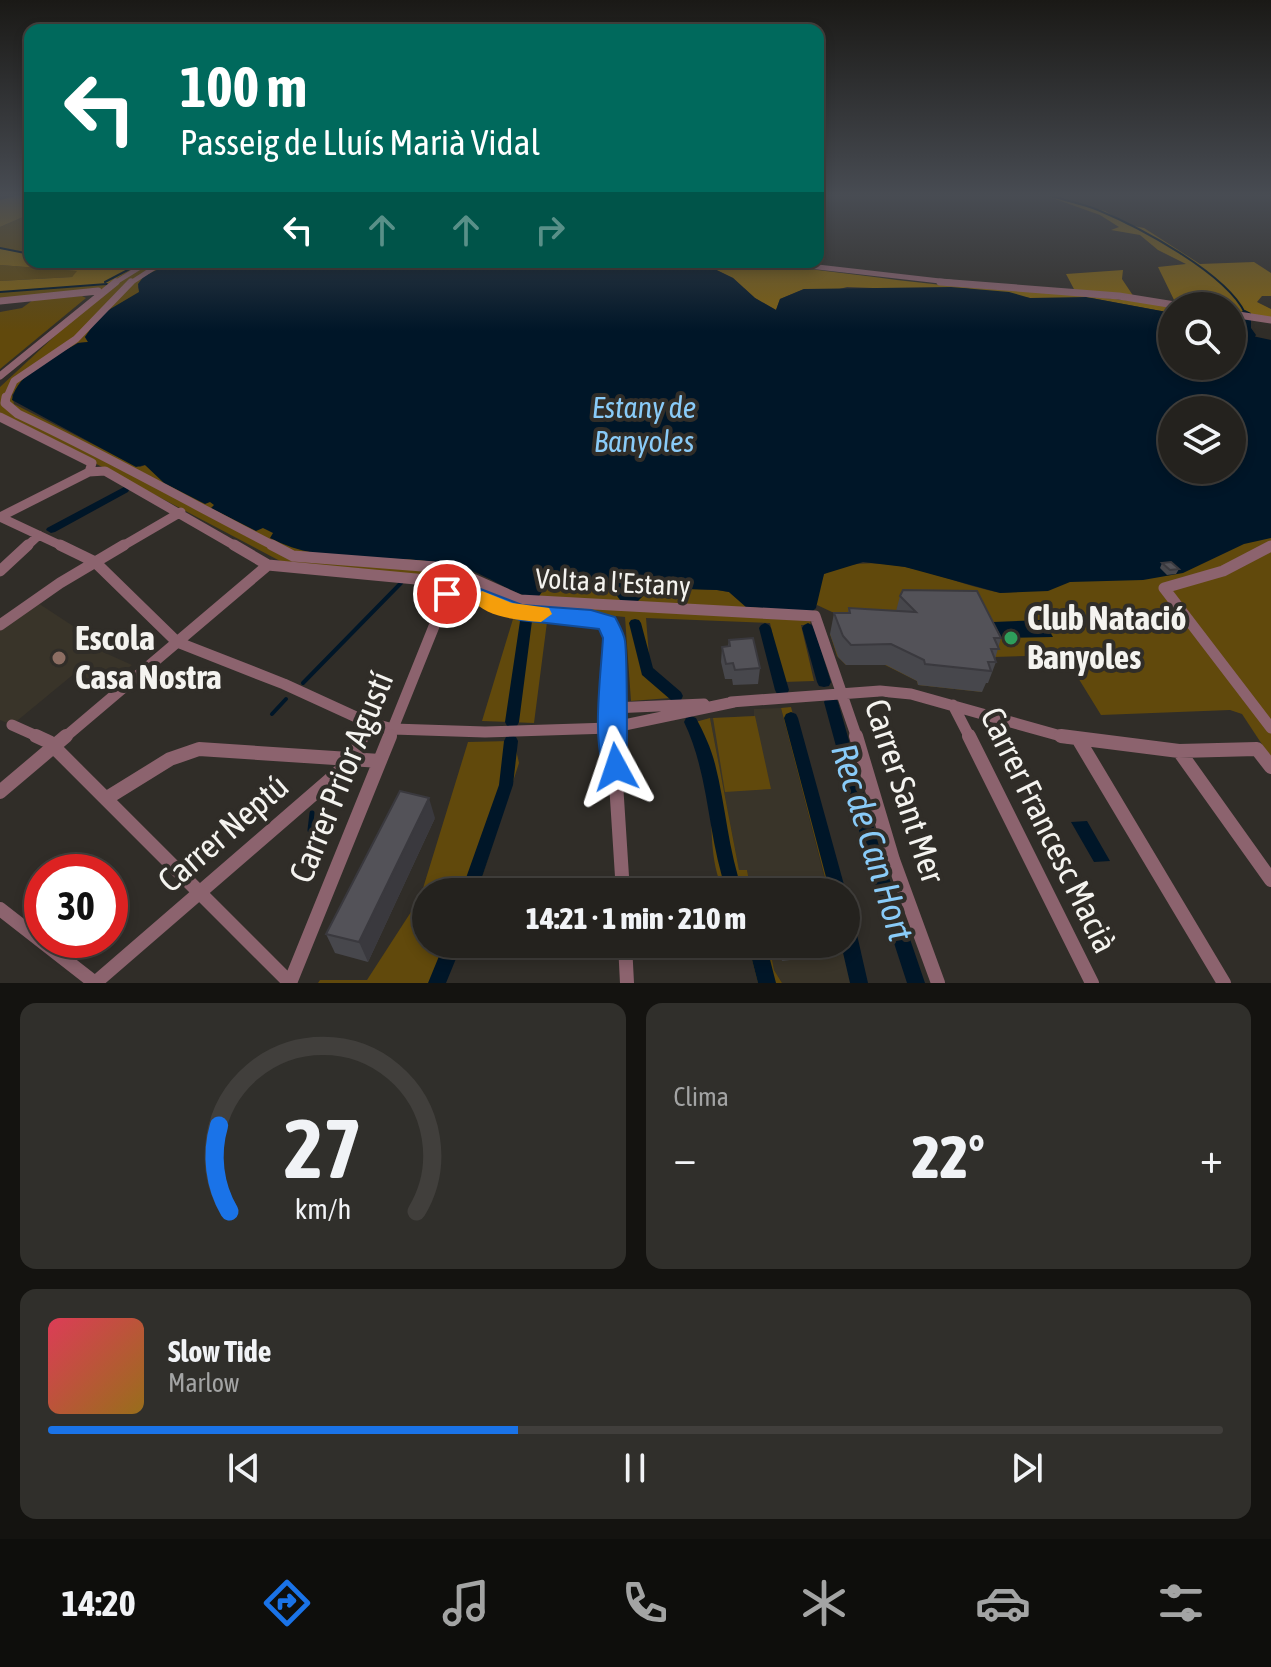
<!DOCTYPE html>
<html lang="es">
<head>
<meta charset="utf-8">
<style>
	body { margin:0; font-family:"Asap Condensed",sans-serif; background:#302f2b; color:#f1f3f6; height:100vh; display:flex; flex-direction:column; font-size:30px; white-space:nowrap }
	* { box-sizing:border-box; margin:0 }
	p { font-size:26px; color:#a3a4a4 }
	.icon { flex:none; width:44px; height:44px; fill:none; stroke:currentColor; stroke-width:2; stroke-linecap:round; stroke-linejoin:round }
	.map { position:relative; height:983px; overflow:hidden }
	.sheet { display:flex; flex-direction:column; gap:20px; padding:20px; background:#141310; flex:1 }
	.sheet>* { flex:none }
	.banner { position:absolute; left:24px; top:24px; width:800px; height:244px; border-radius:16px; box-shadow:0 4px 12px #0003,0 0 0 2px #413f3c; background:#00695c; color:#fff; overflow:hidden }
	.fabs { position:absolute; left:1158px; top:292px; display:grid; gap:16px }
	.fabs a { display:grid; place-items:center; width:88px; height:88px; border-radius:50%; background:#24221e; box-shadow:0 4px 12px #0003,0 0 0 2px #413f3c; font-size:40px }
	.speed { position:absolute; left:24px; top:854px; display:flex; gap:16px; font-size:40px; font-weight:700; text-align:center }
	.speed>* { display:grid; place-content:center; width:104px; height:104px; border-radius:50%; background:#24221e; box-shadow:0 4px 12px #0003,0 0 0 2px #413f3c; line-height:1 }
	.speed .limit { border:12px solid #d22; background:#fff; color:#111 }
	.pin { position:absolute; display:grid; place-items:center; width:68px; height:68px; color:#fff; margin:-34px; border:4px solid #fff; border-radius:50%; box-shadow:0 2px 8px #0007 }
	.me { position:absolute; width:88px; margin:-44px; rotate:355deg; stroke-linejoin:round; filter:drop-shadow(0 0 6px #0008) }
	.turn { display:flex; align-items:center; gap:28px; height:168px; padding:0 24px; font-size:36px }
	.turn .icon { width:104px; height:104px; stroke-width:2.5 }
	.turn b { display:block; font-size:56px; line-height:68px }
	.lanes { display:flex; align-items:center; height:76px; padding:0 24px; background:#0003; justify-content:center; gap:40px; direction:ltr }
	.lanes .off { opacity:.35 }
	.big { font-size:60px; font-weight:800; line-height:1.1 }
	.sheet .tile { flex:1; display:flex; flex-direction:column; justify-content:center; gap:12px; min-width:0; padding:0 28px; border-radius:16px; background:#302f2b }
	.sheet .dial { align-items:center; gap:0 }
	.dial svg { height:208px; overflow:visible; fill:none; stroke:#413f3c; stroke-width:7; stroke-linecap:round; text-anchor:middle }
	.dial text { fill:#f1f3f6; stroke:none }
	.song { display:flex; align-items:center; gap:24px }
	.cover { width:96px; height:96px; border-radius:12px; background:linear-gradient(135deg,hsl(350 70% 55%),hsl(40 70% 35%)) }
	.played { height:8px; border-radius:4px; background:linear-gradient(90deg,#1a73e8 40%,#413f3c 40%) }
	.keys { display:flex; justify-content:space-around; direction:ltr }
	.heat { display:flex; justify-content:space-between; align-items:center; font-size:44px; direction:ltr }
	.sheet .tiles { flex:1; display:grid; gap:20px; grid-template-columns:1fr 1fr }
	.tile:last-child { grid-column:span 2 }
	.trip { position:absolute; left:412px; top:878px; width:448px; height:80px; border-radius:40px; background:#24221e; box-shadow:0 4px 12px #0003,0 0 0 2px #413f3c; font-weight:800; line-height:80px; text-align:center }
	.tab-bar { display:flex; height:128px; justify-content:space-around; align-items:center; background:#0e0e0c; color:#a3a4a4 }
	.tab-bar .icon { width:56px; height:56px }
	.tab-bar .current { color:#1a73e8 }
	.tab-bar b { font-size:36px; color:#f1f3f6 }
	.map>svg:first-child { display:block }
	.built { fill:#393429 }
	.green { fill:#61490c }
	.forest { fill:#806110 }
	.water { fill:#001628; fill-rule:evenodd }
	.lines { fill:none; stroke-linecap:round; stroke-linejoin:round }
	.stream-far2 { stroke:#001628; stroke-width:2 }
	.stream-far1 { stroke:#001628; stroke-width:4 }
	.stream { stroke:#001628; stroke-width:5 }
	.canal { fill:#001628; fill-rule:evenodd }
	.river { fill:#001628; fill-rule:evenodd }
	.minor-far4 { stroke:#8c636e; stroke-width:5 }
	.minor-far3 { stroke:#8c636e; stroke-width:7 }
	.minor-far2 { stroke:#8c636e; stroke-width:9 }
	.minor-far1 { stroke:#8c636e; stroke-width:11 }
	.minor { stroke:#8c636e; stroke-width:14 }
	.wall { fill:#47474c }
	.shaded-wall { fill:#3a393e }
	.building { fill:#535258; stroke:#3a393e; stroke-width:2 }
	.route { fill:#1a73e8; stroke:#114b97; stroke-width:2 }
	.slow { fill:#f59e0b }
	.leisure-dot { fill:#2e9e5b; stroke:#302d28; stroke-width:3 }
	.education-dot { fill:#8d6e63; stroke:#302d28; stroke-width:3 }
	.labels { text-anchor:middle; stroke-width:8; stroke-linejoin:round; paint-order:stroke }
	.street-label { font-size:28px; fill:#f4f3ef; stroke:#302d28 }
	.water-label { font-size:30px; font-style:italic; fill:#89cbf8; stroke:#302d28 }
	.near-poi-label { font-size:34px; font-weight:bold; fill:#f4f3ef; stroke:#302d28; text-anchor:start }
	.near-street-label { font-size:34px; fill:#f4f3ef; stroke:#302d28 }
	.near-water-label { font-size:36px; font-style:italic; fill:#89cbf8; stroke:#302d28 }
</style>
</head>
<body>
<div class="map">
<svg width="1271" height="983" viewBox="0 0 1271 983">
	<rect width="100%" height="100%" fill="#302d28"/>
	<path class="built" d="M38 603 76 628 72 631 102 645 103 652 132 665 106 686 75 673 12 725 0 720V630Z
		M781 708 828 892H751L747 870H739L710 718 754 716V709Z
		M769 944H842L853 983H782L774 970Z"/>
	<path class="green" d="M30 214V253L0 249V227Z
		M92 262H174L144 276 138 287 140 292 100 316 85 337 88 342 78 343 28 374 12 395 14 404 122 459 140 467 145 465 263 528 456 566 517 595 539 594 549 582 602 585 620 597 630 586 717 590 729 592 746 607 821 583 824 574C879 546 941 580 996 592 1011 595 1030 588 1044 586 1120 574 1198 558 1271 534V758L1242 714 1230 710 1101 715 1064 655 993 657 991 670H983L988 683H982V692L918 685 917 681 885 665H846L837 656 830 634H845L889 617 832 612 817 605 812 613 810 625H801L814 681 783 682 770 623 646 618 650 668 683 697 631 701 625 617 507 606 460 587 453 588 440 578 282 562 0 413V387L102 292 0 300V292L105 284 133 268Z
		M0 265 78 271 72 277 0 281Z
		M82 296 86 298 0 369V312L22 308 33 300Z
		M513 619 547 622 534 723 482 721Z
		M791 707 840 892 828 889 781 708Z
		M755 716 771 789 725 792 713 718Z
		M710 718 739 870H747L751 892H724C708 858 714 827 708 792 705 769 696 746 688 724Z
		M514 741 519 763 477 892H426V944H458L440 983H318L320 980H367L420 898 468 742Z
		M748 944H769L774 970 782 983H758Z"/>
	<path class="forest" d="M23 194H30V214L0 227V200Z
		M1041 194 1105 211 1128 225 1144 228 1200 264 1254 262 1271 273V296H1262L1257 302 1271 309V319L1232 313V306L1176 304 1158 267 1186 264 1158 250 1140 235 1111 230 1119 227 1100 215Z
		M0 249 30 253V262H92L134 268 105 285 0 292V281L72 277 77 271 0 265Z
		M700 262C782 262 861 277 942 285 1019 291 1095 295 1172 306V313L1091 298H1030L964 288 925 290 847 287 832 291 804 289 780 299 776 310 755 298 733 278Z
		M1123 270 1122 279 1134 297 1075 291 1066 274Z"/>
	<path class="water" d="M174 262H700L733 278 755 298 776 310 780 299 804 289 951 287 1009 292 1030 298 1086 297 1172 313V366H1232V336L1243 334 1271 340V538L1244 544 1183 573 1143 580 1070 582 1048 591 1000 593 905 567 863 562 824 574 816 608 812 612 746 607 729 592 717 590 651 588 637 602H621C611 580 570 581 549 582L537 599C508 593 486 573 457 566 396 551 326 568 270 538L273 533 263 528 256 531 211 508 214 505 210 502 205 504 164 483 145 465 136 467 12 400C17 372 56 356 78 343L88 342 85 337 100 315 139 292 138 284 144 276ZM1172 410H1232V470H1172Z
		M1043 620 1053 637 1002 638 993 622Z
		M1087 821 1110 861 1094 862 1071 822Z"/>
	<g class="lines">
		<path class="stream-far2" d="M1044 194C1062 200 1081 203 1098 210 1139 227 1226 273 1245 313
			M0 248 30 254
			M87 262 134 268
			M105 282 143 262
			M0 292 107 284"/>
		<path class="stream-far1" d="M303 683 401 583
			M272 714 286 699"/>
		<path class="stream" d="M310 830 312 813"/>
		<path class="canal" d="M124 487 128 488 129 490 128 492 55 532 51 533 46 530 47 528Z
			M526 617 530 618 532 621 519 722 517 726 512 728 507 726 505 722 520 621 522 618Z
			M635 619 639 620 641 623 653 668 681 692 683 696 681 700 676 701 671 700 642 675 629 623 631 620Z
			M765 623 769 625 771 628 789 690 787 694 782 695 777 694 775 690 759 628 761 625Z
			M808 623 812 625 814 628 831 682 829 686 824 687 819 686 817 682 802 628 804 625Z
			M831 697 836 698 838 702 883 860 925 983H907L867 860 824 702 826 698Z
			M791 712 796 714 798 718 846 892V893L830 892 784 718 786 714Z
			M691 716 696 718C704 733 711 748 715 764 726 807 728 850 743 892H727C707 836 710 776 684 722L686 718Z
			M511 735 516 737 518 741 513 785 477 892H461L499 785 504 741 506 737Z
			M846 917 852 920 855 926 868 983H850L841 944H846Z
			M444 944H462L446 983H428Z
			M748 944H766L776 983H758Z"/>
		<path class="river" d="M1245 310 1251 313V328L1256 335 1254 338H1246L1239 328V313Z"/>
		<path class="minor-far4" d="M774 262 966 284
			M113 284 142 266
			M129 284 163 262"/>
		<path class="minor-far3" d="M940 282 1119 296 1181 306
			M0 301 98 291
			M1232 314 1271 320
			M0 376 116 282
			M6 399 14 381 76 339 131 282"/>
		<path class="minor-far2" d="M6 397 5 403 18 414C106 455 190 503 276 547
			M0 417 92 463 89 472
			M0 517 64 547
			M0 517 89 472 105 471 237 547
			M26 547 39 535
			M121 547 181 512"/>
		<path class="minor-far1" d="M60 545 95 562 177 642 284 684 367 722 393 729 485 732 610 728 734 702
			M234 545 268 565 437 581 447 594
			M272 545 293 556 448 568 520 600 815 616 857 738
			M1271 546 1223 571 1164 588 1271 728
			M0 571 28 545
			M447 594C472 592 490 606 513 612 545 620 584 606 611 628L613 738
			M0 625 60 583 124 545
			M731 702 880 691 911 694 1068 738
			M953 705 970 738
			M612 708 704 704
			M12 725 41 738
			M64 738 268 565
			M361 738 367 722
			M389 738 447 594"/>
		<path class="minor" d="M36 736 49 742 290 983
			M613 736 623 892
			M856 736 893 860 938 983
			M969 736 1092 983
			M1061 736 1179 751 1257 749 1271 767
			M1080 742 1224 983
			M1179 751 1271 880
			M0 792 66 736
			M107 798 170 759 199 749 380 761
			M0 909 95 983 354 759 362 736
			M625 944 627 983
			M290 983 390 736"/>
	</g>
	<path class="wall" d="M1162 563 1179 569 1176 574 1167 575 1160 568Z
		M900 596 1001 638 995 659 996 662 988 683H986L982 692 918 685 917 681 886 665H846L838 657 830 634 834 613H848L849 608 896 611Z
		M729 640 760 668 758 684 733 685 732 679H725L721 662 722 647 728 646Z
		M435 818 368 962 335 953 326 934Z
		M778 944H834L831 955 782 961Z"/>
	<path class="shaded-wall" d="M429 798 435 818 368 962 359 942Z"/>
	<path class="building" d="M1171 562 1179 569 1170 570 1162 563Z
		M903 590 977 591 1001 638H994L999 649H991L996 662H988L991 671 925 664 924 660 891 644 851 645 843 636 834 613H850L849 608 916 612 900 596Z
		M753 638 760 668 735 670 733 663 726 664 722 647 730 646 729 640Z
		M400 791 429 798 359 942 326 934Z
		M820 888 821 892H788Z
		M785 944H807L786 947Z"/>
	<linearGradient id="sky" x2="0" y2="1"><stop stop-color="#1a1916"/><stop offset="0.59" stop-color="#484c53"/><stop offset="1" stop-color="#484c53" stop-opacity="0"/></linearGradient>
	<rect width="1271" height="331" fill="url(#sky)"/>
	<path class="route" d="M470 585 522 605 591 610 615 617C619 625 624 633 625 641 627 656 628 769 625 775L616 779 606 775C591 742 601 675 603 638L599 629 520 620 468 600 440 599 437 594 447 586Z"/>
	<path class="slow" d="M482 591 512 603 549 608 552 614 541 622C519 620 485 618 471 598Z"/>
	<circle class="leisure-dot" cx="1011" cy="638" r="8"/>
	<circle class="education-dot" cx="59" cy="658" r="8"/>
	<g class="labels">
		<g class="street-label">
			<text transform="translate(613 582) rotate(3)" y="10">Volta a l'Estany</text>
		</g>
		<g class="water-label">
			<text x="644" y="418">Estany de<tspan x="644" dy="34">Banyoles</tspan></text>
		</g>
		<g class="near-poi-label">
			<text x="1027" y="630">Club Natació<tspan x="1027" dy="39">Banyoles</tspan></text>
			<text x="75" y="650">Escola<tspan x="75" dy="39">Casa Nostra</tspan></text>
		</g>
		<g class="near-street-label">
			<text transform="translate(341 777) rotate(-68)" y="12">Carrer Prior Agustí</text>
			<text transform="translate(905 791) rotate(72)" y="12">Carrer Sant Mer</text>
			<text transform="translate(1049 830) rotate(64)" y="12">Carrer Francesc Macià</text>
			<text transform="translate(223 833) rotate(-41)" y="12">Carrer Neptú</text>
		</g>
		<g class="near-water-label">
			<text transform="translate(873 842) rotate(73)" y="13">Rec de Can Hort</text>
		</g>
	</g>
</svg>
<div class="fabs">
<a><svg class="icon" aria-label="search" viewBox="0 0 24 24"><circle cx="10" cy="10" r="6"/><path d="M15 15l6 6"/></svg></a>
<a><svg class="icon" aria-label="layers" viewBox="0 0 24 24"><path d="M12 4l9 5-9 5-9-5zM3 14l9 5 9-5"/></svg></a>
</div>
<div class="speed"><div class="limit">30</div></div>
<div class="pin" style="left:447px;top:594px;background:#d93025"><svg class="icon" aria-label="arrive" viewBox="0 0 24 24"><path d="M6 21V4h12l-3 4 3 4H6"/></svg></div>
<svg class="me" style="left:616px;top:767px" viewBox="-20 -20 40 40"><path d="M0-17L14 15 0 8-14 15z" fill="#1a73e8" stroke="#fff" stroke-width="4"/></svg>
<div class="trip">14:21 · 1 min · 210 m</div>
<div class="banner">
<div class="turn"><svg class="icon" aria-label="left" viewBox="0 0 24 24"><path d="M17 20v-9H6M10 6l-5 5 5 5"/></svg><div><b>100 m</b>Passeig de Lluís Marià Vidal</div></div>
<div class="lanes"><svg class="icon" aria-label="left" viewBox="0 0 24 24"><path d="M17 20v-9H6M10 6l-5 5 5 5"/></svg><svg class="icon off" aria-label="ahead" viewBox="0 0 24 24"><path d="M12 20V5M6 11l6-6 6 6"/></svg><svg class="icon off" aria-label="ahead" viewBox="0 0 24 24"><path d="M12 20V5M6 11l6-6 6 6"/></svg><svg class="icon off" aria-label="right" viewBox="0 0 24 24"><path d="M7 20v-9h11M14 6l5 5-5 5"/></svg></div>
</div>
</div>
<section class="sheet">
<div class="tiles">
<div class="tile dial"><svg viewBox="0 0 100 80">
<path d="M14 69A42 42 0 1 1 86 69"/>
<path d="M14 69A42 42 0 0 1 10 36" stroke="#1a73e8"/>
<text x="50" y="56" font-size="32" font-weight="700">27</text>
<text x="50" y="72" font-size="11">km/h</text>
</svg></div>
<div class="tile"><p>Clima</p>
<div class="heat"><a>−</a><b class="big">22°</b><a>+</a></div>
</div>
<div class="tile">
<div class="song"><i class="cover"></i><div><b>Slow Tide</b><p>Marlow</p></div></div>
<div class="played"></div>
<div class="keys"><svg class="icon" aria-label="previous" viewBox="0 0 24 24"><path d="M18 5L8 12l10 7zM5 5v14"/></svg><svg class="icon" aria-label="pause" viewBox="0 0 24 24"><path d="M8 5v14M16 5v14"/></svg><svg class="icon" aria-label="next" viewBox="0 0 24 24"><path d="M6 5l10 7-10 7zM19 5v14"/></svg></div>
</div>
</div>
</section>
<nav class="tab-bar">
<b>14:20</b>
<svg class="icon current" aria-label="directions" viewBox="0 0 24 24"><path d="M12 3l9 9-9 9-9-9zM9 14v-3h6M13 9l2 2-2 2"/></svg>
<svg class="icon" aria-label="music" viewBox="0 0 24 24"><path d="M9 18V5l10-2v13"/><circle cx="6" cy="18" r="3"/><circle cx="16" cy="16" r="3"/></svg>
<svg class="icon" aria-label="phone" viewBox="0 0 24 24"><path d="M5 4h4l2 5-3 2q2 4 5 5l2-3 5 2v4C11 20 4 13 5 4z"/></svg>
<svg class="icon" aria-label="climate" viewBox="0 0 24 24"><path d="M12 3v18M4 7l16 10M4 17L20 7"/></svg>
<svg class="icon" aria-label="car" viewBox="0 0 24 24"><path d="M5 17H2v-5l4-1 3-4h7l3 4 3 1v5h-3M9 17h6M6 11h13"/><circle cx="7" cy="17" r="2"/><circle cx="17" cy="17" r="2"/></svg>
<svg class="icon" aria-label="filters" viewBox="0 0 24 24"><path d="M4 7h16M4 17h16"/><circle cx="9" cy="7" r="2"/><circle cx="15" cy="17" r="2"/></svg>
</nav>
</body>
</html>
